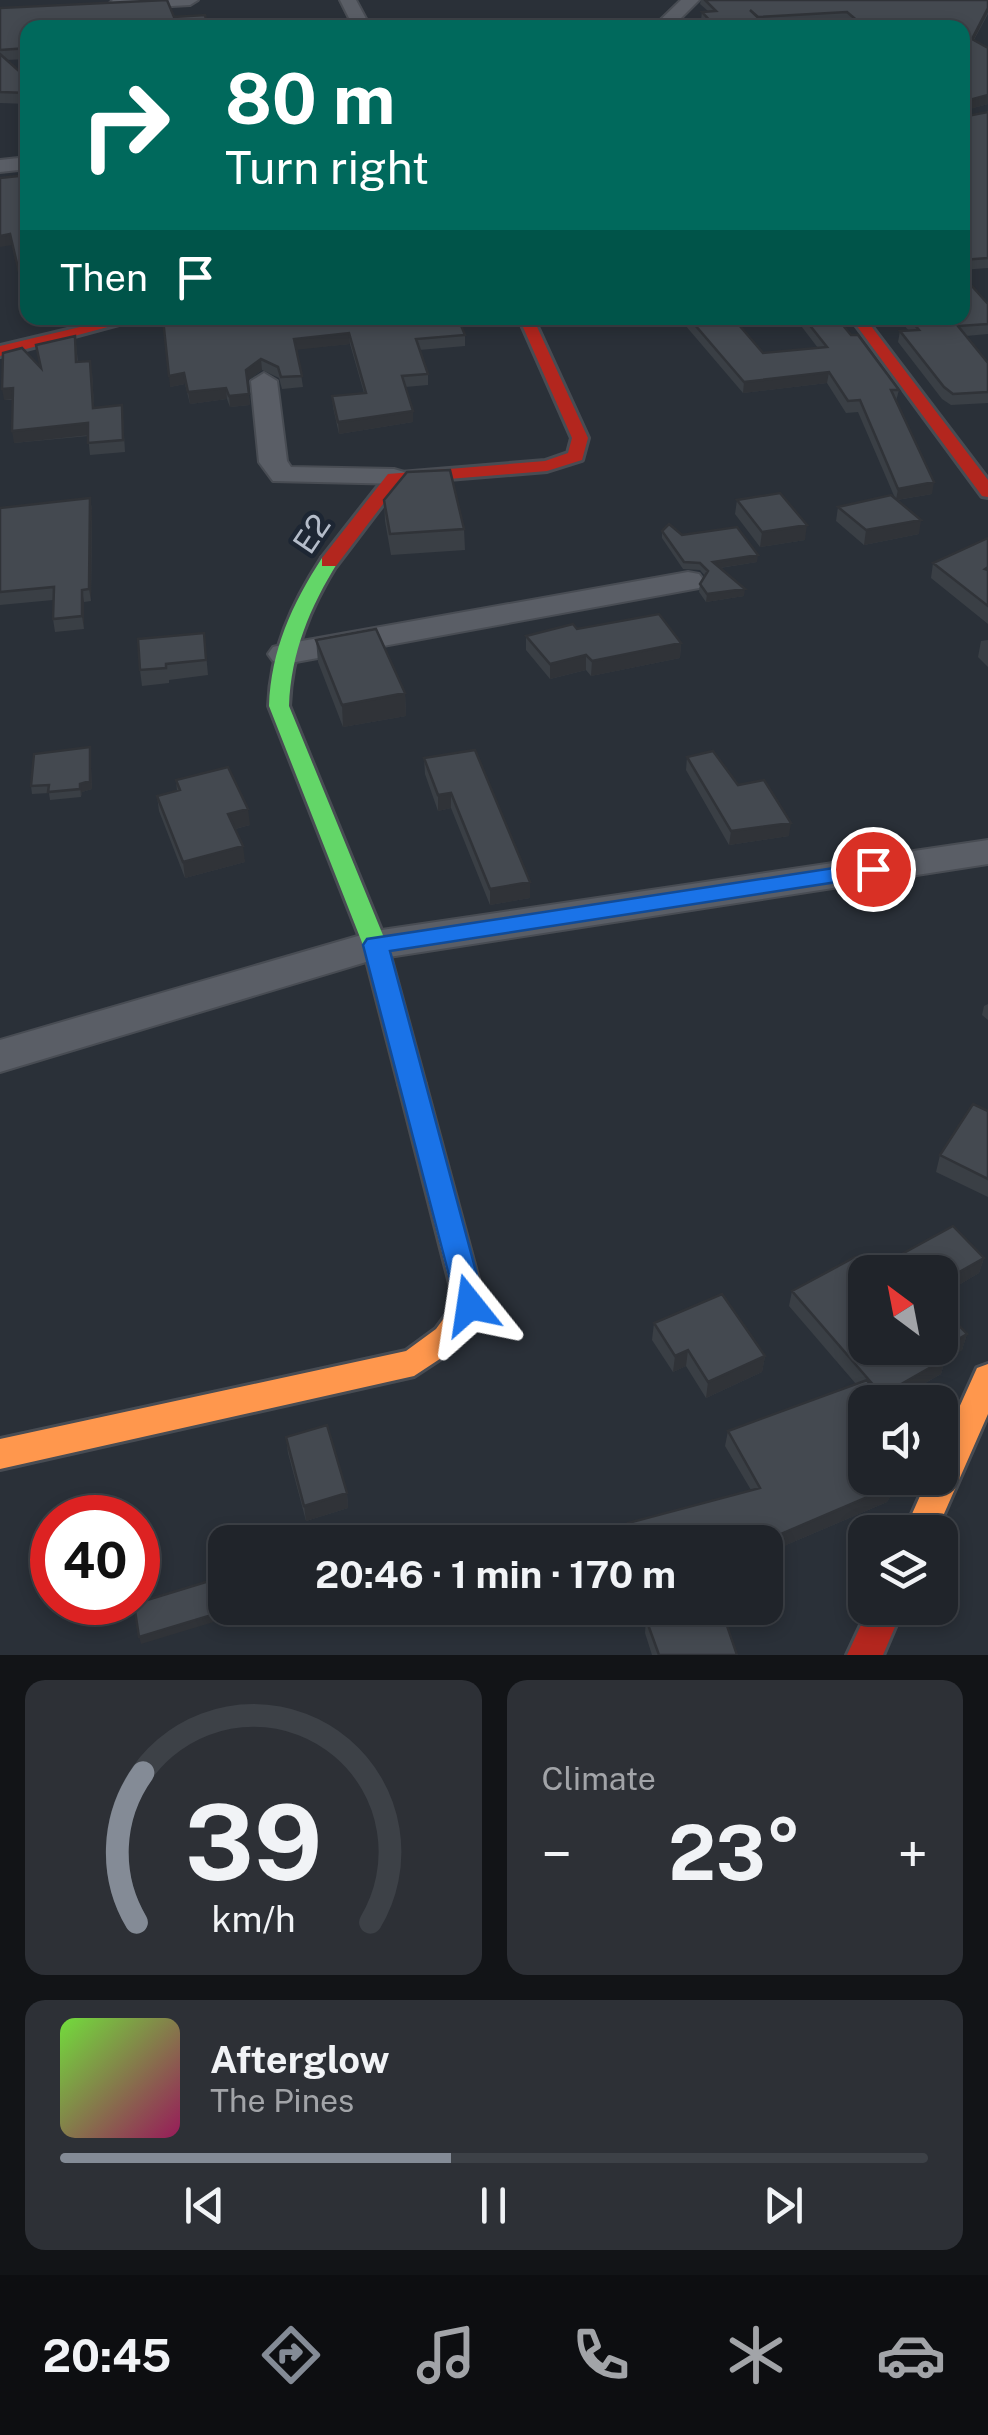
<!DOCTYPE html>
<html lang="en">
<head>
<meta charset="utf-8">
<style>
	body { margin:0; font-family:"Public Sans",sans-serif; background:#2d3036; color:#f1f3f6; height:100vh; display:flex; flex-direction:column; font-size:38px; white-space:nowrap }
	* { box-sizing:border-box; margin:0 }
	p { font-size:32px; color:#a2a4a8 }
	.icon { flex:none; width:55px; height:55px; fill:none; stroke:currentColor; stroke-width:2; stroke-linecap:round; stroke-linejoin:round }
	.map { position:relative; height:1655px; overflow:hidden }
	.details { display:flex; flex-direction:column; gap:25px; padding:25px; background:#121417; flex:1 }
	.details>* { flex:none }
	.top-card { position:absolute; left:20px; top:20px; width:950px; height:305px; border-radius:20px; box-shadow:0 5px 15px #0003,0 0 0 2px #3d4147; background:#00695c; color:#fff; overflow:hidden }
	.needle { width:65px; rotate:328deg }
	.controls { position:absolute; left:848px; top:1255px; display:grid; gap:20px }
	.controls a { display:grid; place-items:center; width:110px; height:110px; border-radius:20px; background:#20242a; box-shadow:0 5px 15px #0003,0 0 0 2px #3d4147; font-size:50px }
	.speed { position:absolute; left:30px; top:1495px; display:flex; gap:20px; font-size:50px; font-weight:700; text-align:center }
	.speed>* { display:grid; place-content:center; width:130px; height:130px; border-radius:50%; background:#20242a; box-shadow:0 5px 15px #0003,0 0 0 2px #3d4147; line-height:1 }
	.speed .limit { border:15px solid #d22; background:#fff; color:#111 }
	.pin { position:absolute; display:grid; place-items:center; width:85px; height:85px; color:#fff; margin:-42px; border:5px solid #fff; border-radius:50%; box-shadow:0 2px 10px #0007 }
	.me { position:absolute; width:110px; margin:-55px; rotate:345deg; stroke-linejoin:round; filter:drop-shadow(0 0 8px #0008) }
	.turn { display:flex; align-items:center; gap:35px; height:210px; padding:0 40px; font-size:45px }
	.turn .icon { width:130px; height:130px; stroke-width:2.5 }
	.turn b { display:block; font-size:70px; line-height:85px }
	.then { display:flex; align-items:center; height:95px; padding:0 40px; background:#0003; gap:20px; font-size:38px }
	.big { font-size:75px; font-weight:700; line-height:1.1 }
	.details .tile { flex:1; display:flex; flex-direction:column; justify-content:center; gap:15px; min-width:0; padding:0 35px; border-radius:20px; background:#2d3036 }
	.details .dial { align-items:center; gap:0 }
	.dial svg { height:260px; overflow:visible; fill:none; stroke:#3d4147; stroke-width:7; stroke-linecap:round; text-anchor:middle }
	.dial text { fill:#f1f3f6; stroke:none }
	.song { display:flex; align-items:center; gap:30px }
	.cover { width:120px; height:120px; border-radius:15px; background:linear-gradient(135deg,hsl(100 70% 55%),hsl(330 70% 35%)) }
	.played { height:10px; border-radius:5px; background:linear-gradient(90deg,#848b96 45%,#3d4147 45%) }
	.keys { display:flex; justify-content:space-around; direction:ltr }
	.heat { display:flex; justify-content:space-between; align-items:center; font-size:55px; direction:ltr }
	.details .tiles { flex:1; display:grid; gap:25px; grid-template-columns:1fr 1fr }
	.tile:last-child { grid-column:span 2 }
	.trip { position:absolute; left:208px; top:1525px; width:575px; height:100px; border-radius:20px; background:#20242a; box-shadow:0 5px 15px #0003,0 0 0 2px #3d4147; font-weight:700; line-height:100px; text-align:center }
	.dock { display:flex; height:160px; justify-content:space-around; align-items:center; background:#0d0e11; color:#a2a4a8 }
	.dock .icon { width:70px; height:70px }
	.dock .current { color:#848b96 }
	.dock b { font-size:45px; color:#f1f3f6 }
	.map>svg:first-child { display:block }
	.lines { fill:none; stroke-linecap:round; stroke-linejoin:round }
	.street-casing { stroke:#484c53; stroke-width:4 }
	.fast-casing { stroke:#484c53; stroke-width:6 }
	.slow-casing { stroke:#484c53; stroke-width:6 }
	.jam-casing { stroke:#484c53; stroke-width:6 }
	.street { fill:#5a5e66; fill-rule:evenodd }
	.fast { fill:#63d668; fill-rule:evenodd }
	.slow { fill:#ff974d; fill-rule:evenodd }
	.jam { fill:#b3261e; fill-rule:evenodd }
	.wall { fill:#3a3f45 }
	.shaded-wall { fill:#303338 }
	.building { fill:#444950; stroke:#303338; stroke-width:2.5 }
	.route { fill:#1a73e8; stroke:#114b97; stroke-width:2.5 }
	.labels { text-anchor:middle; stroke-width:9; stroke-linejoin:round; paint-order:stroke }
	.street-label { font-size:32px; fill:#b4bcc9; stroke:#1d2633 }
</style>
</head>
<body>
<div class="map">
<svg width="988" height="1655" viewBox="0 0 988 1655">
	<rect width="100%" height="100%" fill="#2a3038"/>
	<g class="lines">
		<defs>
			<path id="street" d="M113 0H198L190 5 117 9 109 4Z
				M340 0H356L371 28H354Z
				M681 0H699L671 28H652Z
				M28 157V169L0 172V160Z
				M264 373 277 381 287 461 291 467 394 469 404 472 408 478 404 484 273 481 259 462 251 381Z
				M688 572 699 574 704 581 699 588 285 664 273 661 268 654 273 647 285 644Z
				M988 840V864L376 959 0 1072V1040L375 931Z"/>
			<path id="fast" d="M329 556 338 562C310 607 291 652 289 706L387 945 425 1084 421 1091 412 1094 403 1091 399 1084 363 945 269 706C271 650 292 604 322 558Z"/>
			<path id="slow" d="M412 1074 421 1077 425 1084 485 1305 458 1347 414 1376 0 1469V1439L406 1351 436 1329 455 1303 399 1084 403 1077Z
				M988 1364V1414L936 1532H904L928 1478H940V1450L977 1368Z"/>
			<path id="jam" d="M118 318H141L0 356V346Z
				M519 318H533L588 438 582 460 547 471 399 483 336 566H322V558L388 474 545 461 568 453 572 438Z
				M851 318H865L988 480V497L982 496Z
				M869 1608H903L883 1655H847Z"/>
		</defs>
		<use href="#street" class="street-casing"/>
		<use href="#fast" class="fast-casing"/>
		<use href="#slow" class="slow-casing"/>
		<use href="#jam" class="jam-casing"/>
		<use href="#street" class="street"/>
		<use href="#fast" class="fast"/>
		<use href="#slow" class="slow"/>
		<use href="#jam" class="jam"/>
	</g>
	<path class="wall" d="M701 0H988V14L974 40 988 48V104L962 111V28H855L846 20 766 25 769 28H708L701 20 702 12 708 11 700 4Z
		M0 8 28 28V59L6 60 28 79V104L0 103Z
		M988 112V268L962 270V117Z
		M988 304V334L966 336 988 363V403L951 405 942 399 898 342 900 331H909L898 318H962Z
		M173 318 459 320 465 335V346L419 350 428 374V385L405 387 413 411V422L339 434 333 407 332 396 364 393 350 344 297 349 303 387 282 389 279 378 262 370 247 381 250 405 230 407 227 399 190 404 185 384 170 387Z
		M679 318H733L763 353 818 348 795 318H837L899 390 896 401 932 494 897 500 919 534 864 545 836 521 838 507 895 498 858 412 846 413 827 383 743 393Z
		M75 336 78 362 92 372 94 408 123 417 125 452 90 455 88 436 14 443 13 400H4Z
		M90 498 92 510 91 601 84 602V629L55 632 53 619V600L0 605V508Z
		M384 500 464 529 465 550 391 555 385 521Z
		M737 500 805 540 760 547 735 514Z
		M662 531 682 535 757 562 720 568 744 596 706 602 699 592 700 584 705 576 700 570 683 569 662 538Z
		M988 538V624L931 578 933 563Z
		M577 629 681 643 680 658 591 676 586 670 550 679 526 650V636Z
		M204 633 208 675 169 680V683L142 686 140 670Z
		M316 640 405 693 406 716 343 727 318 662Z
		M988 640V667L978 657 981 641Z
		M90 747 92 789 82 792 81 797 50 800 49 793 32 794 31 786Z
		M687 757 789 836 729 845 686 770Z
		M424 758 530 898 490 905 451 808 438 811 425 774Z
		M176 780 250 825 235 829 245 862 185 878 159 811 157 796 177 791Z
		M988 1004V1020L982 1015 984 1006Z
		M988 1111V1197L936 1172 940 1155Z
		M953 1226 984 1258 979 1273 940 1296V1272H865V1348H940V1306L967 1334 962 1350 945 1360 941 1374 892 1402H865V1478H900L887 1502 765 1554V1542H629L627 1538 628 1523 751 1490 725 1446 728 1431 856 1384 789 1306 792 1291 855 1257 869 1272Z
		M654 1323 765 1356 762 1372 706 1398 686 1366 673 1372 652 1340Z
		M286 1437 347 1493 348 1508 306 1521 288 1453Z
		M651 1608H721L737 1655H652L645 1633 646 1619 654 1617Z"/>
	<path class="shaded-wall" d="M988 8V12L970 47 972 39Z
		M988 95V104L962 111V102Z
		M10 234 12 245 0 247V236Z
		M28 288V300H25L23 289Z
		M349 333 350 344 295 350 294 339Z
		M261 359 262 370 247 381 246 370Z
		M829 372 827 383 743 393 744 382Z
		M184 373 185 384 170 387 169 376Z
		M13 388 15 399 4 400 2 389Z
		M226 388 227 399 190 404 188 392Z
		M249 394 250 405 230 407 229 396Z
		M413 411V422L339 434 338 422Z
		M88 423 90 435 14 443 12 431Z
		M934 482 932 494 896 500 898 489Z
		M90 498 92 510 91 601 89 589Z
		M921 520 919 534 864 545 866 530Z
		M807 525 805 540 760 547 762 532Z
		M758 555 757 562 712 569 713 562Z
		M745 589 744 596 706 602 707 594Z
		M82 590 84 602V629L82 616Z
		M681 643 680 658 591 676 592 661Z
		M586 655V670L550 679V664Z
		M405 693 406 716 343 727 342 705Z
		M90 747 92 789 82 792 81 797 80 784Z
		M451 793V808L438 811V795Z
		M248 809 250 825 230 830 228 814Z
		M791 823 789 836 729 845 731 831Z
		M243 846 245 862 185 878 183 862Z
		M530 882V898L490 905V889Z
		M984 1258 979 1273 940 1296V1283Z
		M967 1334 962 1350 945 1360 941 1374 892 1402H880L882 1395 938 1351Z
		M688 1350 686 1366 673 1372 675 1356Z
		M765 1356 762 1372 706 1398 708 1382Z
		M896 1478H900L887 1502 765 1554V1542H762Z
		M347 1493 348 1508 306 1521 304 1506Z
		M225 1611 227 1618 141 1644 139 1637Z"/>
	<path class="building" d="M167 0 174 17 205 15 208 28H28V48L0 50V8Z
		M705 0H988V8L972 39 988 48V95L962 102V28H866L847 12 758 17 750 10 769 28H717L702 12 716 11Z
		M621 23 624 28 536 27Z
		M0 54 28 79V93L0 92Z
		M988 112V258L962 260V117Z
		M28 175V288L23 289 10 234 0 236V178Z
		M962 275 988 304V324L958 326 988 363V392L953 394 944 387 900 331 919 330 909 318H962Z
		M173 318H458L465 335 416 339 428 374 402 376 413 411 338 422 332 396 366 393 349 333 294 339 302 376 281 377 278 367 261 359 246 370 249 394 229 396 226 388 188 392 184 373 169 376 163 319Z
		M689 318H733L763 353 827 347 804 318H837L851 335H858L899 390H891L934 482 898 489 860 400 848 401 829 372 744 382Z
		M75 336 76 362 90 361 93 408 122 405 123 440 88 443V423L12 431 13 388 2 389 3 353 22 348 41 368 36 345Z
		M450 470 464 529 390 534 384 500 407 472Z
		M780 493 807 525 762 532 737 500Z
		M891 495 921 520 866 530 838 507Z
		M90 498 89 589 82 590V616L53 619 54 587 0 592V508Z
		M669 524 682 535 737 527 758 555 713 562 745 589 707 594 700 584 708 571 700 563 684 562 662 531Z
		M988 538V567L985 569 988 570V606L933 563Z
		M659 614 681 643 592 661 586 655 550 664 526 636 573 624 577 629Z
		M376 629 405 693 342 705 316 640Z
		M204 633 206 660 166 664V668L140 670 138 639Z
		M90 747V781L80 784V789L48 792 49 785 31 786 34 754Z
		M475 750 530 882 490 889 451 793 438 795 424 758Z
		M713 751 738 785 764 780 791 823 731 831 687 757Z
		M228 767 248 809 228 814 243 846 183 862 157 796 180 790 176 780Z
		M973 1104 988 1111V1179L940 1155Z
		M953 1226 984 1258 940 1283V1272H865V1348H940V1306L967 1334 938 1351 945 1359 882 1395 792 1291 855 1257 869 1272Z
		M722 1294 765 1356 708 1382 688 1350 675 1356 654 1323Z
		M867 1380 882 1402H865V1478H896L891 1487 762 1542H635L628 1523 760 1488 728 1431Z
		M327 1425 347 1493 304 1506 286 1437Z
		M219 1578 225 1611 139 1637 134 1604Z
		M658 1608H721L737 1655H659L646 1619 661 1615Z"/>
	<path class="route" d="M873 862 882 864 885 869 882 875 390 951 485 1305 481 1314 470 1318 459 1314 363 945 367 939Z"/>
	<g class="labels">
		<g class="street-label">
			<text transform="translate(312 534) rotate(-56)" y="11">E2</text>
		</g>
	</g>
</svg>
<div class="controls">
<a><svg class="needle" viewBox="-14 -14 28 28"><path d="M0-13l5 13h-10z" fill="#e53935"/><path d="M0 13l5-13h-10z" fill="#a2a4a8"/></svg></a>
<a><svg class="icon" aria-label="sound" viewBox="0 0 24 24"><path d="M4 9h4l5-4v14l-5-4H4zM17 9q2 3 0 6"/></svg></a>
<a><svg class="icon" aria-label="layers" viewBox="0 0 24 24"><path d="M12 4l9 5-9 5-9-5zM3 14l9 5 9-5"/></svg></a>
</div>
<div class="speed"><div class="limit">40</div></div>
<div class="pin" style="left:873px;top:869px;background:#d93025"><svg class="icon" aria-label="arrive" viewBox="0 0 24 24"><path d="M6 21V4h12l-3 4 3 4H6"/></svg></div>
<svg class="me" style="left:470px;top:1305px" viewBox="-20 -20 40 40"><path d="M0-17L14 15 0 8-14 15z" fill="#1a73e8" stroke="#fff" stroke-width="4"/></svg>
<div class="trip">20:46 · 1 min · 170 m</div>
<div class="top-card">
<div class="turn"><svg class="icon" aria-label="right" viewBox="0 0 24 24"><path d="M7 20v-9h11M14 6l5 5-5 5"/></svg><div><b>80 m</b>Turn right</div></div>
<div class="then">Then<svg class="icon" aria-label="arrive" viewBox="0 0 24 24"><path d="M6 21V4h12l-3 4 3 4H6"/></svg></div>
</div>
</div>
<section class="details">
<div class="tiles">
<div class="tile dial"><svg viewBox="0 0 100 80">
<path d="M14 69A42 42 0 1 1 86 69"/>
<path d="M14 69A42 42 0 0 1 16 23" stroke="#848b96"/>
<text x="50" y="56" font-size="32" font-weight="700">39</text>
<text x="50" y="72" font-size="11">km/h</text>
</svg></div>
<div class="tile"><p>Climate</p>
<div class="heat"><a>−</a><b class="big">23°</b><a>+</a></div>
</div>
<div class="tile">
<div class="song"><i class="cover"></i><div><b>Afterglow</b><p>The Pines</p></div></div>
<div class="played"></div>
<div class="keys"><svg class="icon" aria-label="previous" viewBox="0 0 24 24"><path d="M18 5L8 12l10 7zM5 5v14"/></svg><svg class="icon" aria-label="pause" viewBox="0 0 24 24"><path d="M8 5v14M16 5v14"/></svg><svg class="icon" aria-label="next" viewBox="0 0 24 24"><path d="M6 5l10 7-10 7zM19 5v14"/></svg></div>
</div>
</div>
</section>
<nav class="dock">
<b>20:45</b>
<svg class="icon current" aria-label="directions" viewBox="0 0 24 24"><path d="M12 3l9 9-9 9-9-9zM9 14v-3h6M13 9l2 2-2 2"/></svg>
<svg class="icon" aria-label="music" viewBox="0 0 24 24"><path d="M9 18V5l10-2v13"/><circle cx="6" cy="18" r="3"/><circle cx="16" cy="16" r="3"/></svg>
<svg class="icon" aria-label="phone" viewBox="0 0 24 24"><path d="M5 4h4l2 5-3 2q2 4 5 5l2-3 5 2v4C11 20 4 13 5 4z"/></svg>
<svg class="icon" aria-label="climate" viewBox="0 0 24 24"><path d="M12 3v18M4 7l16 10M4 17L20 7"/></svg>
<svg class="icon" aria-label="car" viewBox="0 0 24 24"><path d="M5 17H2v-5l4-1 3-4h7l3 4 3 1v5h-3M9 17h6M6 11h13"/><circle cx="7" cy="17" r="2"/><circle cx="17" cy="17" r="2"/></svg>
</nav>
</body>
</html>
